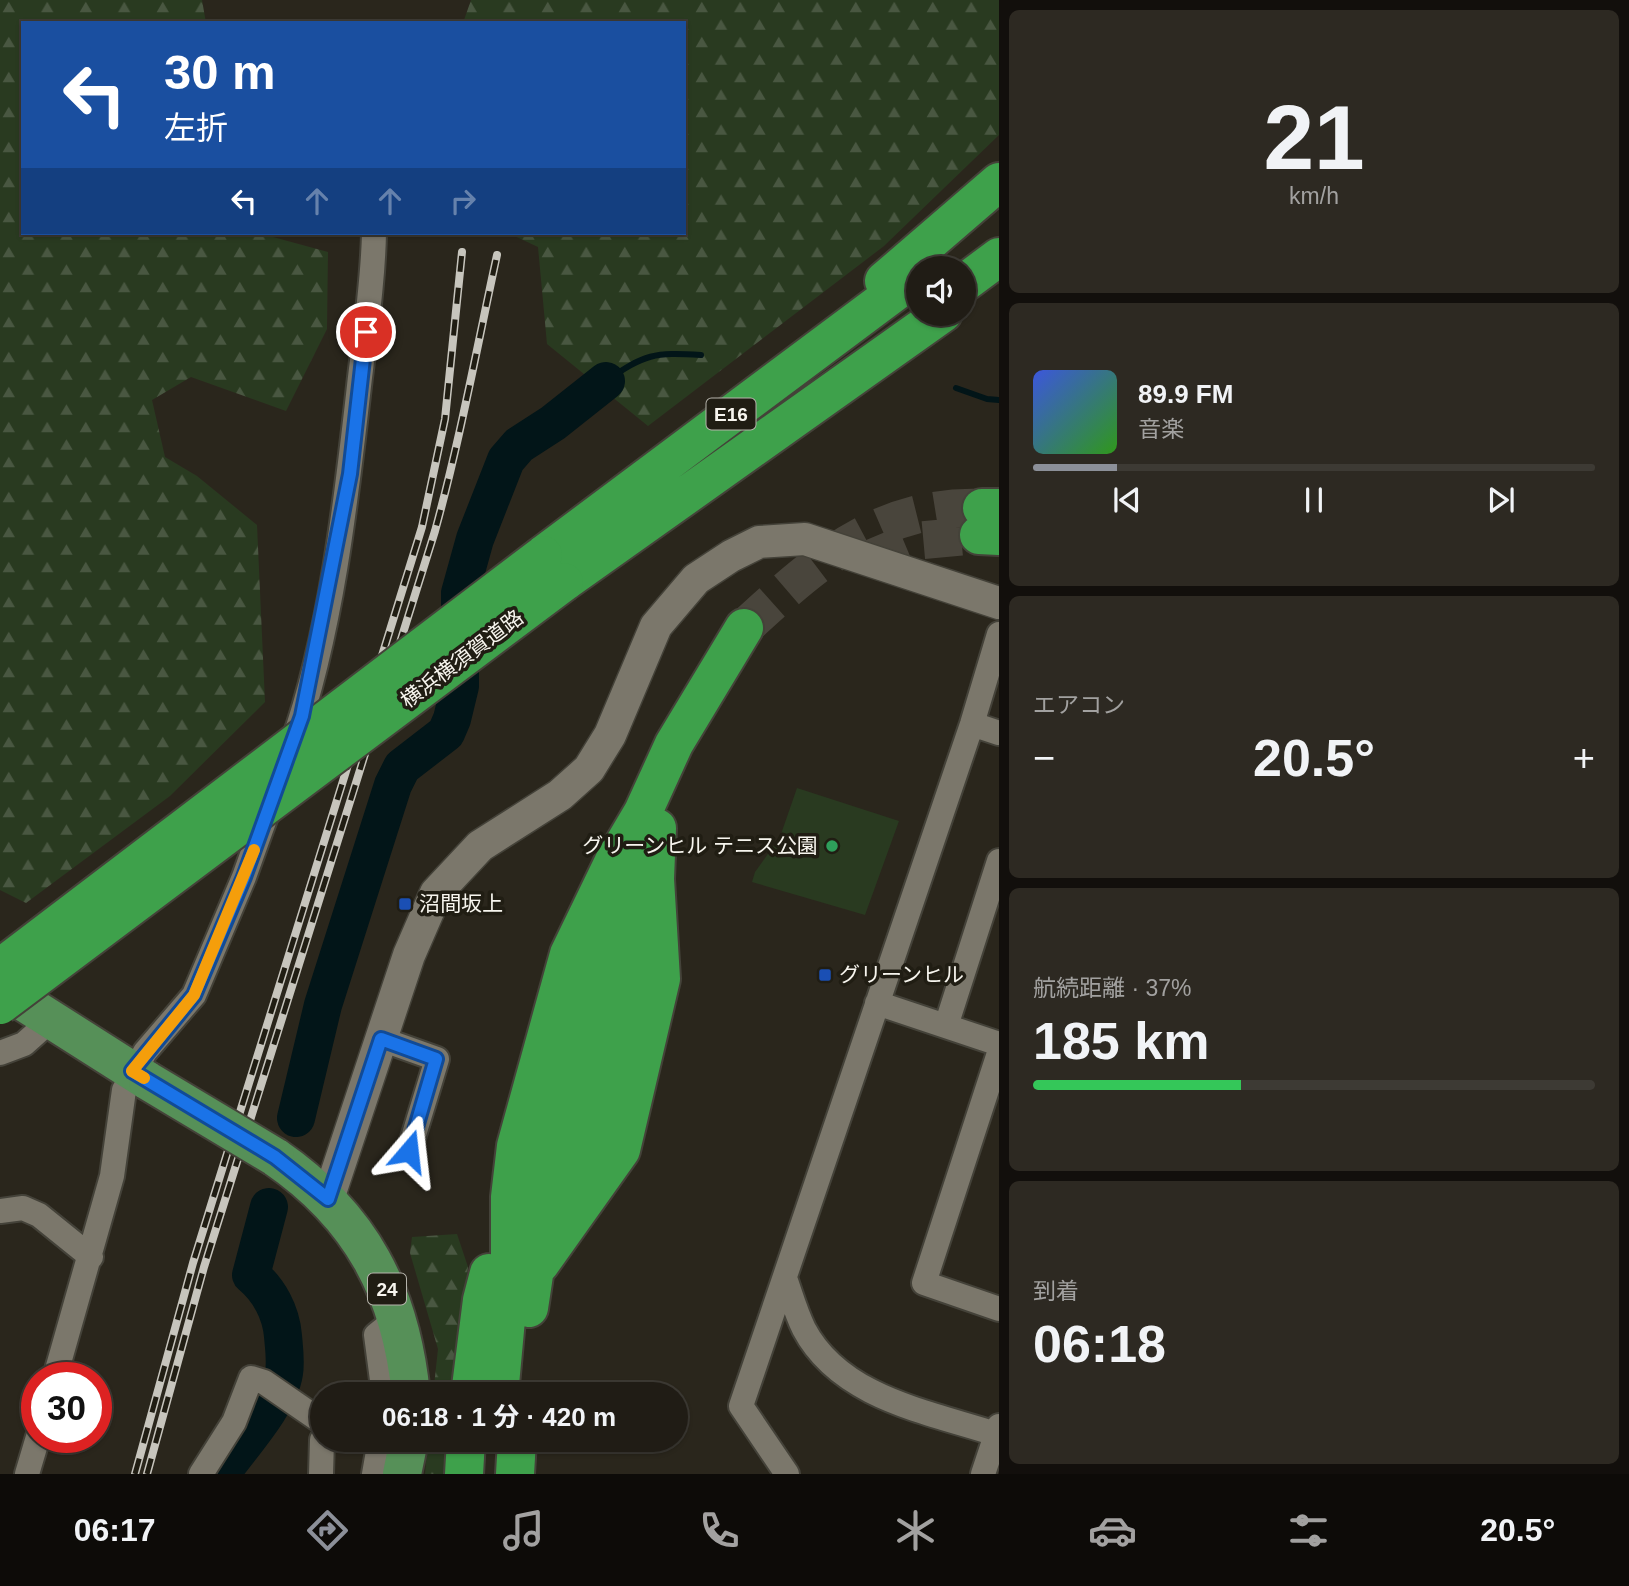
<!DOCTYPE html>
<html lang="ja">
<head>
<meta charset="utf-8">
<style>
	body { margin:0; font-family:Helvetica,"Noto Sans JP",sans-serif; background:#2d2922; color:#f1f3f6; height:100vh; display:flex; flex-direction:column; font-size:26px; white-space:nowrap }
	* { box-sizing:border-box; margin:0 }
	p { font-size:23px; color:#a2a1a0 }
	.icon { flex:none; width:38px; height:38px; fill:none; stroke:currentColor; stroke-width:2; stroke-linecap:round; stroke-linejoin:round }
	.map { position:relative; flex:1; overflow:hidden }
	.details { display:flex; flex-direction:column; gap:10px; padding:10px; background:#120f0c; width:630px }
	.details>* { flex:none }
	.guide { position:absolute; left:21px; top:21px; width:665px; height:214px; border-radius:0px; box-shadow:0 2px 5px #0004,0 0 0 2px #3d3a34; background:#1a4fa0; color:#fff; overflow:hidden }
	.fabs { position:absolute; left:906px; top:256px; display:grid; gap:14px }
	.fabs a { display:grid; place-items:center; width:70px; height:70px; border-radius:50%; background:#201c15; box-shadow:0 2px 5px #0004,0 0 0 2px #3d3a34; font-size:35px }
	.speed { position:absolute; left:21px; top:1362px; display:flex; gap:14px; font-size:35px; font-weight:700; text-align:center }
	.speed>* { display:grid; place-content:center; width:91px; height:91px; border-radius:50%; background:#201c15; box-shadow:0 2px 5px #0004,0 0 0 2px #3d3a34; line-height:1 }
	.speed .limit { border:10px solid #d22; background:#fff; color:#111 }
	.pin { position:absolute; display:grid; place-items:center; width:60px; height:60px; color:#fff; margin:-30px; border:4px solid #fff; border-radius:50%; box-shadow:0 2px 7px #0007 }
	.me { position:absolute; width:77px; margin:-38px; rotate:17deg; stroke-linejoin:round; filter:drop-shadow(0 0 5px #0008) }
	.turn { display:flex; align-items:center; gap:24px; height:147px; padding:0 28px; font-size:32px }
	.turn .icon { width:91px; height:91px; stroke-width:2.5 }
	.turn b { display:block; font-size:49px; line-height:60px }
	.lanes { display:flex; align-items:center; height:66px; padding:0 28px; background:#0003; justify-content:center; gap:35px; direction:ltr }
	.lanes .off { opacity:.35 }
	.big { font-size:52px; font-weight:700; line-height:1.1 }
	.details .card { flex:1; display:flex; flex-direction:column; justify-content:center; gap:10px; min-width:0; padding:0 24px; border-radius:10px; background:#2d2922 }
	.details .dial { align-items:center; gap:0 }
	.dial b { font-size:91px; line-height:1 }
	.song { display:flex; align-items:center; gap:21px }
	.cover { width:84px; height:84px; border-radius:10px; background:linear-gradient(135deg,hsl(230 70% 55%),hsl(110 70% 35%)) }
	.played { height:7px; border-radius:4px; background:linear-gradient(90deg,#8c9099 15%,#3d3a34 15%) }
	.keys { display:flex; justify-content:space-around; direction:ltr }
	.heat { display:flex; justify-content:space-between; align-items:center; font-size:38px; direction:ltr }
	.charge { height:10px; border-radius:5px; background:linear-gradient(90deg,#34c759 37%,#3d3a34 0) }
	.trip { position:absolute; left:310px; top:1382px; width:378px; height:70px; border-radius:35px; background:#201c15; box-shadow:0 2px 5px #0004,0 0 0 2px #3d3a34; font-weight:700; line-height:70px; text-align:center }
	.dock { display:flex; height:112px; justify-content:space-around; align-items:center; background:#0d0b08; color:#a2a1a0 }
	.dock .icon { width:49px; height:49px }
	.dock .selected { color:#8c9099 }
	.dock b { font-size:32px; color:#f1f3f6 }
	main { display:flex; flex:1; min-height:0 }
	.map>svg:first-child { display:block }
	.grass { fill:#293a20 }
	.forest { fill:url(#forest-firs) }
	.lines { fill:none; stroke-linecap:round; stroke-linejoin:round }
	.stream { stroke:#021518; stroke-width:6 }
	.river { stroke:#021518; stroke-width:38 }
	.motorway-tunnel { stroke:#49453c; stroke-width:38; stroke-dasharray:38 19; stroke-linecap:butt }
	.minor-casing { stroke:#444239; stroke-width:28 }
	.tertiary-casing { stroke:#444239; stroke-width:35 }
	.primary-casing { stroke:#444239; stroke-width:42 }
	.motorway-casing { stroke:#444239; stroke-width:42 }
	.minor { stroke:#7b776b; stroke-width:24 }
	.tertiary { stroke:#7b776b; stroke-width:32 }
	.primary { stroke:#569058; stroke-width:38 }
	.motorway { stroke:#3ea14b; stroke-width:38 }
	.rail-casing { stroke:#c7c5bd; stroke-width:8 }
	.rail { stroke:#201d13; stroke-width:5; stroke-dasharray:16; stroke-linecap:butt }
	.primary-bridge-casing { stroke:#444239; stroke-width:42; stroke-linecap:butt }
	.motorway-bridge-casing { stroke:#444239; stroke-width:42; stroke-linecap:butt }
	.primary-bridge { stroke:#569058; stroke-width:38 }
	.motorway-bridge { stroke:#3ea14b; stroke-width:38 }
	.route-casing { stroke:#114b97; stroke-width:18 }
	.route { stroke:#1a73e8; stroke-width:12 }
	.slow { stroke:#f59e0b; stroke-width:12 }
	.leisure-dot { fill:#2e9e5b; stroke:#201d13; stroke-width:2.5 }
	.transit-dot { fill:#1a4fb4; stroke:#201d13; stroke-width:2.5 }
	.labels { text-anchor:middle; stroke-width:7; stroke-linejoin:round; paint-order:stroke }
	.shield { fill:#201d13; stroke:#b6b4ac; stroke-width:2 }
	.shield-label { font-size:19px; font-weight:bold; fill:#f7f5ee }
	.street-label { font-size:21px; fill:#f7f5ee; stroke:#201d13 }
	.poi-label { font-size:21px; fill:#f7f5ee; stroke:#201d13; text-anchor:start }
</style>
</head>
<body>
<main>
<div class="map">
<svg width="999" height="1474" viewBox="0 0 999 1474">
	<defs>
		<pattern id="forest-firs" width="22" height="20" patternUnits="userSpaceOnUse" patternTransform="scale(1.75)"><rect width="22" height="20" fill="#293a20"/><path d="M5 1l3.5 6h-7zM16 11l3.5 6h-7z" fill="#495741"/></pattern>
	</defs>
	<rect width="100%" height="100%" fill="#2a261c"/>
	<path class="grass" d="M797 788 899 821 865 915 752 882 755 872 780 837Z"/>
	<path class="forest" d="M0 0H202L206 23H23V233H272L273 237 328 252 327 329 286 411 191 377 152 400 165 457 197 476 257 525 265 702 170 796 26 903 0 890Z
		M471 0H999V135L884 246 648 426 547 344 538 247 508 233H684V23H463Z
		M457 1234 468 1267 454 1395H433L438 1349 410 1253 412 1237Z
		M428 1440H450L448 1474H425Z"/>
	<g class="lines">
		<path class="stream" d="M606 381C645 354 654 352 701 355
			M956 388 987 399 999 400"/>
		<path class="river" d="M296 1118 323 1005 393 785 402 767 446 733 452 719 460 686V593L475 539 506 460 519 445 553 423 606 381
			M221 1474C240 1446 279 1406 284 1373 286 1361 284 1348 283 1336 281 1312 269 1290 251 1275L269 1207"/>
		<path class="motorway-tunnel" d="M870 559 913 541 979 535
			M744 628C815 563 879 504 982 508"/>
		<defs>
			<path id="minor" d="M972 724 999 733
				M292 745C331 635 346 502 359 386 365 334 373 284 374 233
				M877 1003 999 1044
				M946 1026 999 861
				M381 1039 437 1059 409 1151
				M0 1053 24 1044 52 1019
				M999 1053 924 1283 999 1309
				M0 1211 23 1208 39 1215 91 1257
				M785 1278C791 1295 796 1313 804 1329 841 1399 930 1412 999 1435
				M55 1377 112 1176 124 1090 145 1052 194 995 244 877 271 802
				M384 1395 376 1335 397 1318
				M27 1474 38 1437
				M201 1474 234 1422 251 1378 264 1382 322 1422
				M321 1474 322 1440
				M374 1474 380 1440
				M787 1474 741 1406 972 724 999 634
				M983 1474 999 1426"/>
			<path id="tertiary" d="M328 1199 409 955 436 893 480 846 560 795 589 769 610 735 656 626 696 579 731 556 759 542 805 539 999 603"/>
			<path id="primary" d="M0 987 148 1081
				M275 1157C361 1216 401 1292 411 1395
				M402 1474 409 1440"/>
			<path id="motorway" d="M884 281 999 182
				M964 283 999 257
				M982 508H999
				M979 535 999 536
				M543 555 919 274
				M564 582 943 313
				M558 1208 579 1169 646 911
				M540 1264 621 1150 661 979 655 879 657 828
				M529 1308 558 1116 606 942 634 875
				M470 1395 482 1300 489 1273
				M499 1395 510 1276V1197L516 1146 569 954 614 861 643 812 674 744 744 628
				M464 1474 466 1440
				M515 1474 517 1440"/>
		</defs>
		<use href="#minor" class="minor-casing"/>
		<use href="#tertiary" class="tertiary-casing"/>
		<use href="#primary" class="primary-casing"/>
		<use href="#motorway" class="motorway-casing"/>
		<use href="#minor" class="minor"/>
		<use href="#tertiary" class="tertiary"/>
		<use href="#primary" class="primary"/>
		<use href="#motorway" class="motorway"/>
		<defs>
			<path id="rail" d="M135 1474 193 1263 422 527 445 419 462 252
				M147 1474 204 1267 435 531C460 440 477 347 497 255"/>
		</defs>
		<use href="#rail" class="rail-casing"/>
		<use href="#rail" class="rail"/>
		<defs>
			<path id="primary-bridge" d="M148 1081 275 1157"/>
			<path id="motorway-bridge" d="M0 968 543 555
				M0 1005 564 582"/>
		</defs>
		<use href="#primary-bridge" class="primary-bridge-casing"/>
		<use href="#motorway-bridge" class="motorway-bridge-casing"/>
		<use href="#primary-bridge" class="primary-bridge"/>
		<use href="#motorway-bridge" class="motorway-bridge"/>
	</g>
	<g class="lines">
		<defs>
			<path id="route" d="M366 332 350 474 302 716 244 877 194 995 132 1071 275 1157 328 1199 381 1039 436 1059 409 1151"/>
		</defs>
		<use href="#route" class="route-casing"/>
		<use href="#route" class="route"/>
		<path class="slow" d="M144 1078 132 1071 194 995 254 850"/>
	</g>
	<circle class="leisure-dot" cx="832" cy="846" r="7"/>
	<g class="transit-dot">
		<rect x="398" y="897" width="14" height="14" rx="3.5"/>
		<rect x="818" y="968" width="14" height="14" rx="3.5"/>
	</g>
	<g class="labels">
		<g class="shield">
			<rect x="706.5" y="398.5" width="49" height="31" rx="5"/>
			<rect x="368" y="1273.5" width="38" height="31" rx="5"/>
		</g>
		<g class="shield-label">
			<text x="731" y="421">E16</text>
			<text x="387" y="1296">24</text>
		</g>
		<g class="street-label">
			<text transform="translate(462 659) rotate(-37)" y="7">横浜横須賀道路</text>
		</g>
		<g class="poi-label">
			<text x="818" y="853" text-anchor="end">グリーンヒル テニス公園</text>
			<text x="419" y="911">沼間坂上</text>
			<text x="839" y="982">グリーンヒル</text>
		</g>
	</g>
</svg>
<div class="fabs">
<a><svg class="icon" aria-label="sound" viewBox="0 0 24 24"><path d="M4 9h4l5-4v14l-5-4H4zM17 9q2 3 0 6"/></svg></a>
</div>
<div class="speed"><div class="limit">30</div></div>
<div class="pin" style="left:366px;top:332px;background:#d93025"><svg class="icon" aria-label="arrive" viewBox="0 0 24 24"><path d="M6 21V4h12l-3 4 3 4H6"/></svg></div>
<svg class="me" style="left:409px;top:1151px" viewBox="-20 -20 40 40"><path d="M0-17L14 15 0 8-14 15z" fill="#1a73e8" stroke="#fff" stroke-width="4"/></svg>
<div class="trip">06:18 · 1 分 · 420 m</div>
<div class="guide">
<div class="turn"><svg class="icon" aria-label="left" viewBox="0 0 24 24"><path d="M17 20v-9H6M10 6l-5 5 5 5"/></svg><div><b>30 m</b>左折</div></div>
<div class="lanes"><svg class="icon" aria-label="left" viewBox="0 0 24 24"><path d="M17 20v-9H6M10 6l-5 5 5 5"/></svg><svg class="icon off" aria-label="ahead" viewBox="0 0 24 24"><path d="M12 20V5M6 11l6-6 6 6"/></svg><svg class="icon off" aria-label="ahead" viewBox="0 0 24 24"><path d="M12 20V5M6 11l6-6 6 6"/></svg><svg class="icon off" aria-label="right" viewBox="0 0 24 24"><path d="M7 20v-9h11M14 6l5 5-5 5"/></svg></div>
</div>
</div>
<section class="details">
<div class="card dial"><b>21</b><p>km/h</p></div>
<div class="card">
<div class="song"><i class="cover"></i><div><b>89.9 FM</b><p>音楽</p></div></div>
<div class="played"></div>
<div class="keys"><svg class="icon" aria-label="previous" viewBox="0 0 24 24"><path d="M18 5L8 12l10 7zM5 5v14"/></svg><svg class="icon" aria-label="pause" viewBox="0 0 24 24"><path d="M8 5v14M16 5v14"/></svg><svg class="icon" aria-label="next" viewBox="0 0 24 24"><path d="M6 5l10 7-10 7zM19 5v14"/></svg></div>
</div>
<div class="card"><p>エアコン</p>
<div class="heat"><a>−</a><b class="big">20.5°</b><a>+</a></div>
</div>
<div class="card"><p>航続距離 · 37%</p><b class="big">185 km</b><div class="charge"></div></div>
<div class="card"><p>到着</p><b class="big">06:18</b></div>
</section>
</main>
<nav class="dock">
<b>06:17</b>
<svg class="icon selected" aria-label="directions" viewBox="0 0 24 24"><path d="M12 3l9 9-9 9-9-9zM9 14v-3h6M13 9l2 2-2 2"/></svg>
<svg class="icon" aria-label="music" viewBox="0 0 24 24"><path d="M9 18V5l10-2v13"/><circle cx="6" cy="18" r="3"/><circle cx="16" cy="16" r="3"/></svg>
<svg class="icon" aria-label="phone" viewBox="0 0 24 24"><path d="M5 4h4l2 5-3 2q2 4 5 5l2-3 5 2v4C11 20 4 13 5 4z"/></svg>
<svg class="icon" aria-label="climate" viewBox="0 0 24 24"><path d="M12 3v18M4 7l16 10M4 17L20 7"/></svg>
<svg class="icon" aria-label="car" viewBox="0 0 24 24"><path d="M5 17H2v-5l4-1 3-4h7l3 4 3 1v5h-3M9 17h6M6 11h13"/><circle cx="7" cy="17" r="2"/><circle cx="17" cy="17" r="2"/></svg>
<svg class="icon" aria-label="filters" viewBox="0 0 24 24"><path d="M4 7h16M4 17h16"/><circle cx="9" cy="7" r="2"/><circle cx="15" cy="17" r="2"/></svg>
<b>20.5°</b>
</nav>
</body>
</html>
